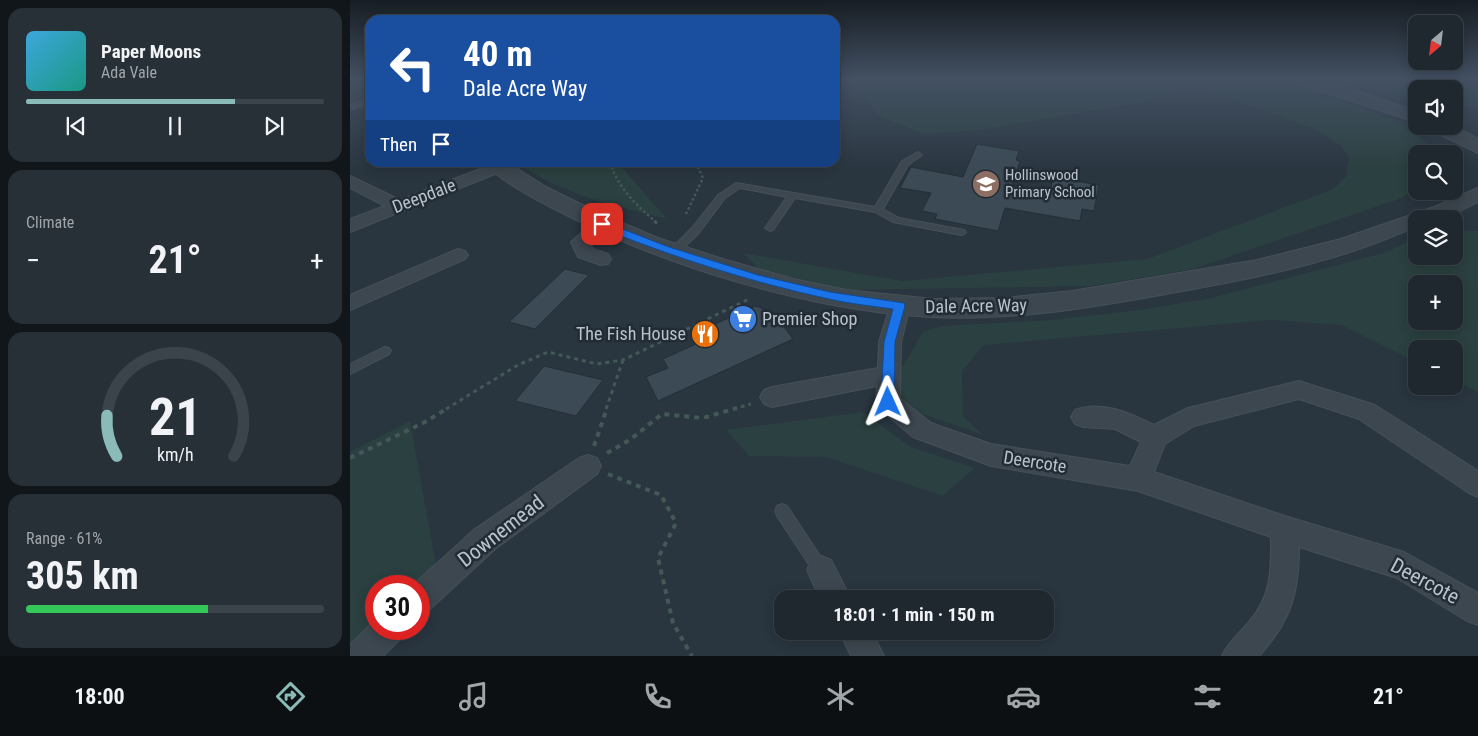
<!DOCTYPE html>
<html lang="en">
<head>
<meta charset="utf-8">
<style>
	body { margin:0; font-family:"Roboto Condensed",sans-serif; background:#273037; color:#f1f3f6; height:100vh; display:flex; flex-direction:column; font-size:19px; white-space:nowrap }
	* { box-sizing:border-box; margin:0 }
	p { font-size:16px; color:#a1a6aa }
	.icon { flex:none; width:28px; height:28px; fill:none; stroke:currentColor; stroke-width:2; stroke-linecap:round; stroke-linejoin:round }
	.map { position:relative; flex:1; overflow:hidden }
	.details { display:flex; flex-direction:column; gap:8px; padding:8px; background:#11161a; width:350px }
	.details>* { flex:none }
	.banner { position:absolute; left:15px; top:15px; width:475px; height:152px; border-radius:15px; box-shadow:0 2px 12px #0003,0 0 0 1px #3c444b; background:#1a4fa0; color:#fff; overflow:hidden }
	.needle { width:32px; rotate:208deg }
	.tools { position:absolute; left:1058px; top:15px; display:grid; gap:10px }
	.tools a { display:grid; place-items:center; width:55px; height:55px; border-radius:10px; background:#1f282f; box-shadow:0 2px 12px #0003,0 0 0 1px #3c444b; font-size:25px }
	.speed { position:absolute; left:15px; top:575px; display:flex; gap:10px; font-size:25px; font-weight:700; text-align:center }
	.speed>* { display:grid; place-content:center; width:65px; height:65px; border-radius:50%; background:#1f282f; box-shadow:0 2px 12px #0003,0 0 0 1px #3c444b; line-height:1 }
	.speed .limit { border:8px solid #d22; background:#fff; color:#111 }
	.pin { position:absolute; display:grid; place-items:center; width:42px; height:42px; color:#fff; margin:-21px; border-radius:10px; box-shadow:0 2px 8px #0006 }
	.me { position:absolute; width:55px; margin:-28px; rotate:359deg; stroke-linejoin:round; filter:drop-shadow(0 0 4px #0008) }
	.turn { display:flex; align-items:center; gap:18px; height:105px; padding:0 15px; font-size:22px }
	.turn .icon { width:65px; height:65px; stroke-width:2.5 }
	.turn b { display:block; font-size:35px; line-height:42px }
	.then { display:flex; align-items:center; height:48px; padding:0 15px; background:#0003; gap:10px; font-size:19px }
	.big { font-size:38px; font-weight:700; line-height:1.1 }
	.details .card { flex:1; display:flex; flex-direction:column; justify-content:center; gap:8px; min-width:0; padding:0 18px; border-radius:15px; background:#273037 }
	.details .dial { align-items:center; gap:0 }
	.dial svg { height:130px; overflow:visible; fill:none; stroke:#3c444b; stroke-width:7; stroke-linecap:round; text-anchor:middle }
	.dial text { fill:#f1f3f6; stroke:none }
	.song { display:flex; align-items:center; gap:15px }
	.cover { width:60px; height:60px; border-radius:8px; background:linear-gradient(135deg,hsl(200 70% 55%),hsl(170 70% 35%)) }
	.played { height:5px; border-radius:2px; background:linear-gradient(90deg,#8bbbb9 70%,#3c444b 70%) }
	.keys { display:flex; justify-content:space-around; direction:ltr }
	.heat { display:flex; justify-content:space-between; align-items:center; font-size:28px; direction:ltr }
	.charge { height:8px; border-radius:4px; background:linear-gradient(90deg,#34c759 61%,#3c444b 0) }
	.trip { position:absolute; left:424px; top:590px; width:280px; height:50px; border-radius:15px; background:#1f282f; box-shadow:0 2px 12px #0003,0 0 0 1px #3c444b; font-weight:700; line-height:50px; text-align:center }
	.tabs { display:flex; height:80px; justify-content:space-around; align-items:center; background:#0c1013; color:#a1a6aa }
	.tabs .icon { width:35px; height:35px }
	.tabs .on { color:#8bbbb9 }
	.tabs b { font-size:22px; color:#f1f3f6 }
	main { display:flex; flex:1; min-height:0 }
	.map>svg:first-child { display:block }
	.green { fill:#2b4040; fill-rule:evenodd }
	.building { fill:#3b4a55; stroke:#242e37 }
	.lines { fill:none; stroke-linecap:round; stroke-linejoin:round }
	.service-casing { stroke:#465059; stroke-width:2 }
	.minor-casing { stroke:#465059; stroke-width:2 }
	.tertiary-casing { stroke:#465059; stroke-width:2 }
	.path-far2 { stroke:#445857; stroke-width:2.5; stroke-dasharray:2.5 2.5; stroke-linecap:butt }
	.path-far1 { stroke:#445857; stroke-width:3; stroke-dasharray:4 4; stroke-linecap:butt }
	.path { stroke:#445857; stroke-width:4; stroke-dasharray:5 5; stroke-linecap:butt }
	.service { fill:#3d474f; fill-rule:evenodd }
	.minor { fill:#3d474f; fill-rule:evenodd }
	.tertiary { fill:#3d474f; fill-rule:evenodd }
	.route { fill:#1a73e8; stroke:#114b97 }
	.labels { text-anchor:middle; stroke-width:5; stroke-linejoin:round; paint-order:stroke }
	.far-poi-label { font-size:15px; fill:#b9c2ca; stroke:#212c35; text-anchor:start }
	.street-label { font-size:18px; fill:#b9c2ca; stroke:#212c35 }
	.poi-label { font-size:18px; fill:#b9c2ca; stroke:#212c35; text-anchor:start }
	.near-street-label { font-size:21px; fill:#b9c2ca; stroke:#212c35 }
</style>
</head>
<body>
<main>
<section class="details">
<div class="card">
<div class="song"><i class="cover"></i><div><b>Paper Moons</b><p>Ada Vale</p></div></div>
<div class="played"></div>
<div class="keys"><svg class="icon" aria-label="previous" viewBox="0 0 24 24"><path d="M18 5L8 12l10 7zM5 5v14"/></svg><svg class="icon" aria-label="pause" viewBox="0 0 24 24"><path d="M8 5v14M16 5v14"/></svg><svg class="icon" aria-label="next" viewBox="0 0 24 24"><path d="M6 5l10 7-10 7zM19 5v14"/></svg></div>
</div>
<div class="card"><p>Climate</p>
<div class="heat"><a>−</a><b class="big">21°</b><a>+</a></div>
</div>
<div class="card dial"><svg viewBox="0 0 100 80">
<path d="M14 69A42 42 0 1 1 86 69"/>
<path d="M14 69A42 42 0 0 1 8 44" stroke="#8bbbb9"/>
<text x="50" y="56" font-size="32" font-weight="700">21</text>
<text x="50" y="72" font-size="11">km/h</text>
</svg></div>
<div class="card"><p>Range · 61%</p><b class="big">305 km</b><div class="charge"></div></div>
</section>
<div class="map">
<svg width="1128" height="656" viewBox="0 0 1128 656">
	<rect width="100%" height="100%" fill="#29353f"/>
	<path class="green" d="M519 79H929L1056 124 1090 154H1066V188L1052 198 843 269 741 286 495 290 411 271 393 253 552 281 797 259 983 189 996 176 999 158 991 146 968 130 841 84 792 102 631 130 575 134 529 116 512 96Z
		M977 79H1128V108L1104 104V89H1066V99Z
		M168 163H268L317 219C265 206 212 195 168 163Z
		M1108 230 1128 231V392L1104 380V349H1066V362L991 325 921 320 634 345 612 371 613 416 633 435 573 414 550 396 551 369 573 332 591 326 702 320 788 310 857 299 1037 252 1059 241 1066 239V256H1104V231ZM1066 284H1104V321H1066Z
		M513 412 561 447 625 468 593 496 476 457 399 456 376 430Z
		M60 421 86 565 62 586H26V619L0 646V452Z"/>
	<path class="building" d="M627 144 669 151 666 160 670 161 662 185 700 191 703 177 749 185 744 211 732 209 730 221 655 208 648 231 585 219 587 214 572 211 581 193 550 188 561 167 613 177Z
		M215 269 239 275 185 329 159 322Z
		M406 306 424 313 443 339 308 401 296 377 318 368 313 359 346 344 340 335Z
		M194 366 253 380 226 416 165 401Z"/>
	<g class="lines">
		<defs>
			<path id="service" d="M20 98V103L0 110V105Z
				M568 152 572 155 558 165 533 209 549 218 614 230 616 232 614 234 611 235 543 222 525 212 445 198 423 230 420 231 415 228 437 197 390 188 375 198 349 233 327 254 323 255 318 252 342 228 368 195 386 183 525 207 552 161Z
				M35 347 39 348 41 351 39 354 0 374V364Z
				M432 504 437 506 476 565 479 570 476 575 471 578 466 575 427 516 425 511 427 506Z"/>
			<path id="minor" d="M151 162 155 164 157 167 155 170 0 232V219L35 206 0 188V176L50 200 143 164Z
				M252 218 258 220 261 224 240 243 243 249 258 254 261 259 258 264 251 265 228 257 221 242 246 220Z
				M108 249 115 251 118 255 115 259 0 310V295Z
				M550 299 557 301 560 306 551 342 550 398 581 423 641 444 780 466 791 442 765 429 733 427 725 424 721 417 725 410C752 400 780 413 804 425L838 408 949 381 1025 405 1128 471V497L1119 493 1009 419 949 399 844 426 815 444 804 472 935 516 1054 552 1128 593V625L1117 621 1047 578 949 547C949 593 941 621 909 656H872C878 642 889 634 899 622 922 595 921 571 921 537L788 491 641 466 563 437 530 409 526 402 527 386 422 407 414 404 410 397 414 390 422 387 528 368 529 342 540 306 543 301Z
				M238 455 247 458 251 466 247 474 145 549 79 610 69 615V586H62L125 529 229 458Z
				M471 556 481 560 501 599H470L457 570 461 560Z
				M26 619V629H53L49 640 33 656H0V645Z
				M489 631H521L534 656H501Z"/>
			<path id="tertiary" d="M944 79H970L1066 111V122L946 83Z
				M1079 126C1102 126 1108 127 1128 139V153L1081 130Z
				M134 162H157L196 187 251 214 308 238 373 259 443 279 496 290 584 299 653 298 722 291 907 260 991 239 1084 207 1128 188V202L1093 219H1066V227C1043 236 1021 246 997 253 938 272 877 283 816 294 739 308 661 321 582 317 479 312 360 279 265 238 236 225 152 187 134 162Z"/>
		</defs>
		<use href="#service" class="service-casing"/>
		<use href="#minor" class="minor-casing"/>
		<use href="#tertiary" class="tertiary-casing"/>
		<path class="path-far2" d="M260 162C268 188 286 205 306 222
			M336 214 353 178 348 167"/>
		<path class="path-far1" d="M304 221 309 225
			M96 409 168 365 198 352 247 364 273 360 401 298
			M256 409 273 360
			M383 409 401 404"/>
		<path class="path" d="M244 446 257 408
			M257 453 281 439 312 414 353 418 387 408
			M0 458 75 422 98 408
			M258 474 311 495 326 523 308 558 323 623 342 656"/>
		<use href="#service" class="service"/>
		<use href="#minor" class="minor"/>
		<use href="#tertiary" class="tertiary"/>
	</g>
	<linearGradient id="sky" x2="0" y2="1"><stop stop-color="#171d23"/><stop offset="0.46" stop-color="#435163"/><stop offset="1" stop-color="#435163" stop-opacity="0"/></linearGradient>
	<rect width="1128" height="171" fill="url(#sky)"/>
	<path class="route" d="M252 221 316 246 408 275 480 292 554 303 555 306 545 342 544 402 542 406 538 407 533 406 531 402 534 342 543 309C522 306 500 304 479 299 400 282 323 257 248 227V222Z"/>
	<defs>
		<symbol id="school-disc" viewBox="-11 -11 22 22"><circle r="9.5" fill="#8d6e63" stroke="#212c35"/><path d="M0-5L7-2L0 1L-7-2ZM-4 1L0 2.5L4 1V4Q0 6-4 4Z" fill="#fff"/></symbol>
		<symbol id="supermarket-disc" viewBox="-11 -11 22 22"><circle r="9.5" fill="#3f7fe0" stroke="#212c35"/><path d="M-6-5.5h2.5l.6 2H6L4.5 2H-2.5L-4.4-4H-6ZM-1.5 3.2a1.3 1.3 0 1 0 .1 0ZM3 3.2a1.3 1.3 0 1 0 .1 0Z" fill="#fff"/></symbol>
		<symbol id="restaurant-disc" viewBox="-11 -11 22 22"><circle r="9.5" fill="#e8710a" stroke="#212c35"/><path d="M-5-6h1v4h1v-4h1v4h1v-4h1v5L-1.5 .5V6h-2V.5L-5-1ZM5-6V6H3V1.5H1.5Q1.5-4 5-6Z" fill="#fff"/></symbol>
	</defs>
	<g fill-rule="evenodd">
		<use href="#school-disc" x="620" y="168" width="32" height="32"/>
		<use href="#supermarket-disc" x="377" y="303" width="32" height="32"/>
		<use href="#restaurant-disc" x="339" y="318" width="32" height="32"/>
	</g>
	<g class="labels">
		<g class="far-poi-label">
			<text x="655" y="180">Hollinswood<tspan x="655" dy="17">Primary School</tspan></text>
		</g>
		<g class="street-label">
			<text transform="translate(74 196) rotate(-21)" y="6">Deepdale</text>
			<text transform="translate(626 306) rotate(-1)" y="6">Dale Acre Way</text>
			<text transform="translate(685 462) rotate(9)" y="6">Deercote</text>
		</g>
		<g class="poi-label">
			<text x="412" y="325">Premier Shop</text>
			<text x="336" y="340" text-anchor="end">The Fish House</text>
		</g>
		<g class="near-street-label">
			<text transform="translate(151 531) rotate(-38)" y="7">Downemead</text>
			<text transform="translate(1075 581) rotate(28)" y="7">Deercote</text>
		</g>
	</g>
</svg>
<div class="tools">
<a><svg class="needle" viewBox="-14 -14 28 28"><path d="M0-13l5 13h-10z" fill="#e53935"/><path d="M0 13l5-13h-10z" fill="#a1a6aa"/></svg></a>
<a><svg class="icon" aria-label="sound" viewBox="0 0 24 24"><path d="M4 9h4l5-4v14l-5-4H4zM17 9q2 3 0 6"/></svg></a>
<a><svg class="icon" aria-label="search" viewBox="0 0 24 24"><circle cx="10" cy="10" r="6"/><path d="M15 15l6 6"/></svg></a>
<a><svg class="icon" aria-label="layers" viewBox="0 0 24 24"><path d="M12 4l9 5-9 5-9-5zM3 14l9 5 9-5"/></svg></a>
<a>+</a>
<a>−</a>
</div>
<div class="speed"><div class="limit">30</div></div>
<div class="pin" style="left:252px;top:224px;background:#d93025"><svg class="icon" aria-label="arrive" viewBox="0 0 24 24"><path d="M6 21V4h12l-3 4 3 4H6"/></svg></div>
<svg class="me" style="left:538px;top:402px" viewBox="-20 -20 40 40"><path d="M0-17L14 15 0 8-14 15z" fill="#1a73e8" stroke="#fff" stroke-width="4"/></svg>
<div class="trip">18:01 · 1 min · 150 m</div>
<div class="banner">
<div class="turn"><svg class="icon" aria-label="left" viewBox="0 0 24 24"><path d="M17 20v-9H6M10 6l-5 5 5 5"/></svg><div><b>40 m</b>Dale Acre Way</div></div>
<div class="then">Then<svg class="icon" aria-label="arrive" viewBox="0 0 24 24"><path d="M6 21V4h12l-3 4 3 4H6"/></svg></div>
</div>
</div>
</main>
<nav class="tabs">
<b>18:00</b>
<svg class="icon on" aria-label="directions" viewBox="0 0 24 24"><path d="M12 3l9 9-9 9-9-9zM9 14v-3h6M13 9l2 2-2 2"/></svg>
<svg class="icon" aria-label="music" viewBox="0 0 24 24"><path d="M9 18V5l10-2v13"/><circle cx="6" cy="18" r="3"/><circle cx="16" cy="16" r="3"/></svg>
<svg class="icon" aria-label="phone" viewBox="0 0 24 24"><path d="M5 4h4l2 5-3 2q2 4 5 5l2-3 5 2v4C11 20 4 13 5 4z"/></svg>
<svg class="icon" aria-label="climate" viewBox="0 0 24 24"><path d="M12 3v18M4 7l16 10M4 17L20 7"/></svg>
<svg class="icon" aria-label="car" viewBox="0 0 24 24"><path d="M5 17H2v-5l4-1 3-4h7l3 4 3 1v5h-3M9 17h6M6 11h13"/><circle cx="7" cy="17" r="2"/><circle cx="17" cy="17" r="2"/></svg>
<svg class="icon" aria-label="filters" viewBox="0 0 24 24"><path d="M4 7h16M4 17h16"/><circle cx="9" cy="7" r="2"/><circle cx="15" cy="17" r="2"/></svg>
<b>21°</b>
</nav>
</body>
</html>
